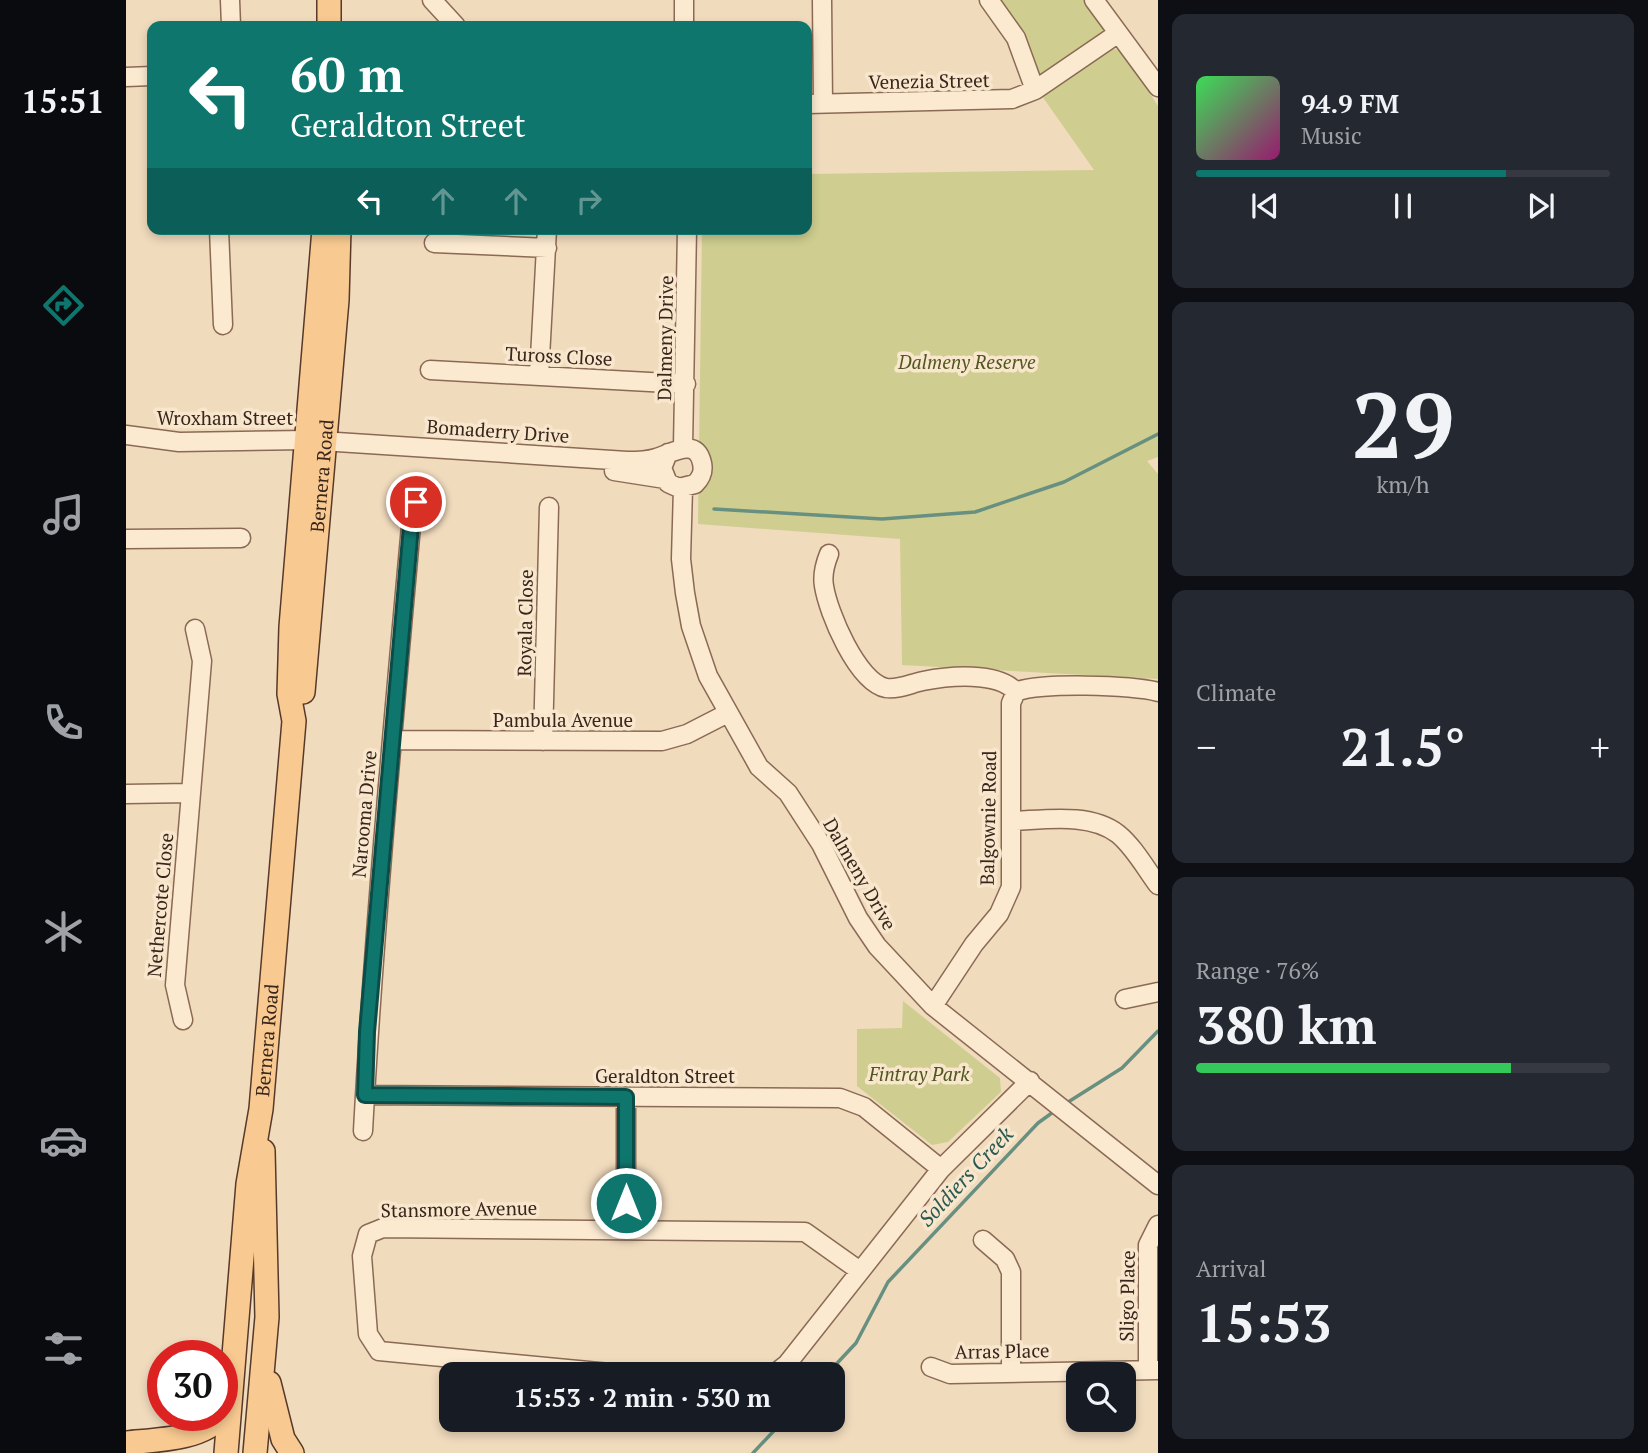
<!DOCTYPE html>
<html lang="en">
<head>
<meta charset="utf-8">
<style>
	body { margin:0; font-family:"PT Serif",serif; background:#242831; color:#f1f3f6; height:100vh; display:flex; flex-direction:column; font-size:26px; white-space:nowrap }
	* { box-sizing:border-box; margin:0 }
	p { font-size:23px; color:#9ea1a6 }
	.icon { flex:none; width:38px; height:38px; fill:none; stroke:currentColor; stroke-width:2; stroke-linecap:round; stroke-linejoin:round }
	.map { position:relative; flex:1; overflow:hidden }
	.drawer { display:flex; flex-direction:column; gap:14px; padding:14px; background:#0d0f14; width:490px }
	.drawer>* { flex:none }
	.top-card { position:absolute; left:21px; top:21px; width:665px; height:214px; border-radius:14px; box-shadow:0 4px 10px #0003; background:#0f766e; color:#fff; overflow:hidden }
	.tools { position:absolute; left:940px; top:1362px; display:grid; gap:14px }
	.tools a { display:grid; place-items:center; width:70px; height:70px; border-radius:14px; background:#171b24; box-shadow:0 4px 10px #0003; font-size:35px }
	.speed { position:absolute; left:21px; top:1340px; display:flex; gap:14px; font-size:35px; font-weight:700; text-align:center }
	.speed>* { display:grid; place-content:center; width:91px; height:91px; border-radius:50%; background:#171b24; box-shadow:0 4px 10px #0003; line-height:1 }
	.speed .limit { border:10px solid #d22; background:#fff; color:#111 }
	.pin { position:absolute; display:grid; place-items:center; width:60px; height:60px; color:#fff; margin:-30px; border:4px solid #fff; border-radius:50%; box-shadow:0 2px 7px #0007 }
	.me { position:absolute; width:77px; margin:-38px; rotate:0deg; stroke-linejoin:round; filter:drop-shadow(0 0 5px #0008) }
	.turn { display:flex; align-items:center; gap:24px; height:147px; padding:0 28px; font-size:32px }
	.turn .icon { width:91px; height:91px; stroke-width:2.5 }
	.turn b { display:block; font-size:49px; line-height:60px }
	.lanes { display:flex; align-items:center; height:66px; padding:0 28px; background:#0003; justify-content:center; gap:35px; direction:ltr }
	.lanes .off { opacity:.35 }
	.big { font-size:52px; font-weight:800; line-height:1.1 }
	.drawer .card { flex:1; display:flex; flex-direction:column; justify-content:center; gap:10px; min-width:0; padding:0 24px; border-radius:14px; background:#242831 }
	.drawer .dial { align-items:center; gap:0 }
	.dial b { font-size:91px; line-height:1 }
	.song { display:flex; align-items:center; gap:21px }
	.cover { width:84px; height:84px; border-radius:10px; background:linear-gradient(135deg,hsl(130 70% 55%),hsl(320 70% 35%)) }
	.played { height:7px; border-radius:4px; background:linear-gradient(90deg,#0f766e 75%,#363941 75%) }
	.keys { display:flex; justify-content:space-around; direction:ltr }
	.heat { display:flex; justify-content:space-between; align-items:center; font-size:38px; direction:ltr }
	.charge { height:10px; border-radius:5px; background:linear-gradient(90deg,#34c759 76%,#363941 0) }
	.trip { position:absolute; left:313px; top:1362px; width:406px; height:70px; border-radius:14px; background:#171b24; box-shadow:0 4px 10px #0003; font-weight:800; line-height:70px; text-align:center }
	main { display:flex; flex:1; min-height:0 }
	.tabs { display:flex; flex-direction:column; width:126px; justify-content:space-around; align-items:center; background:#090b0e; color:#9ea1a6 }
	.tabs .icon { width:49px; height:49px }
	.tabs .current { color:#0f766e }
	.tabs b { font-size:32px; color:#f1f3f6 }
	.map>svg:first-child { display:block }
	.green { fill:#cfce90 }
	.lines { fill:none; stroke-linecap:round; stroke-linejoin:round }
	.stream { stroke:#689081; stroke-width:3.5 }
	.minor-casing { stroke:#8a6a55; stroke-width:21 }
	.major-casing { stroke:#57392a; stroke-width:26 }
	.minor { stroke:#fbe9d0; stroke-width:18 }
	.major { stroke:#f8ca91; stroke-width:23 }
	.route-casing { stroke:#0a4d48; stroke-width:18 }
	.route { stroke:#0f766e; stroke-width:12 }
	.labels { text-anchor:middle; stroke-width:7; stroke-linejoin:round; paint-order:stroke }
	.street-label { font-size:19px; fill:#38251b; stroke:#f8e6cd }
	.park-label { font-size:19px; font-style:italic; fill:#4f5620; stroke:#f8e6cd }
	.water-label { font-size:21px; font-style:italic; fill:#295950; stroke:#f8e6cd }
</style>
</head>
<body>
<main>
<nav class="tabs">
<b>15:51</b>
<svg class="icon current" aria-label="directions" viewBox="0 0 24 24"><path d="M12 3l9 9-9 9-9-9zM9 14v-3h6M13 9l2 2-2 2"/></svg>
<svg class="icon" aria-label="music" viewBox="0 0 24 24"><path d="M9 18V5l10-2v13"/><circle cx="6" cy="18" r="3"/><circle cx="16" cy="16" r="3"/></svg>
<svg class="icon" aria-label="phone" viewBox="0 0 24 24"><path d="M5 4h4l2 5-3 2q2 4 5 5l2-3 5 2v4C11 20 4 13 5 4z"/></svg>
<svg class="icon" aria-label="climate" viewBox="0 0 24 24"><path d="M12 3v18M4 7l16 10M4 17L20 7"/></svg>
<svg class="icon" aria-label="car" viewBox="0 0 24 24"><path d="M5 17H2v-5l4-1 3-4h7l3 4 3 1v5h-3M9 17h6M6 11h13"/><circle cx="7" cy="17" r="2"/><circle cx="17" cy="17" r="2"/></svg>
<svg class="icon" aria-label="filters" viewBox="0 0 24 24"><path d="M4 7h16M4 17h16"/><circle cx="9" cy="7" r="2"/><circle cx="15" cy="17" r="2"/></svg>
</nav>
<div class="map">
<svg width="1032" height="1453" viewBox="0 0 1032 1453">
	<rect width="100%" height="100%" fill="#f1dbbd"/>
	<path class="green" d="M869 0H959L983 34 913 80Z
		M985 48 996 51 1032 106V457L1021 461 1032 474V679L776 665 774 539 572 524 576 229H681V174L968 170 916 96Z
		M777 1001 874 1078 875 1092 822 1142 806 1145 731 1086V1029L776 1028Z"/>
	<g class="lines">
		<path class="stream" d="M588 509 756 519 849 512 938 482 1032 434
			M939 1104 996 1068 1032 1031
			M701 1374 730 1343 762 1282 912 1123 930 1110
			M627 1453 659 1419"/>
		<defs>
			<path id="minor" d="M104 0 105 26
				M306 0 330 26
				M696 0 697 104
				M863 0 890 38 909 90
				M968 0 1032 87
				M558 26V0
				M0 77 26 76
				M681 104 886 99 909 90 991 34
				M93 229 97 325
				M308 243 421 248
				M304 370 560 384
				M413 376 421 229
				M0 435 53 442 180 440 501 461C511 461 520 461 530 458 545 454 570 436 576 463 578 472 575 478 569 484L553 488 542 483 536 468 542 453
				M557 447 561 229
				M488 471 539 479
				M557 488 555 559 559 593 565 626 582 676 633 767 662 793 695 844 732 918 751 946 807 1006 1032 1185
				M0 539 115 538
				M703 554C699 564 696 575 698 586 702 612 731 682 760 688 772 690 786 683 797 681 822 676 872 671 890 692
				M890 692C910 682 1009 685 1032 692
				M266 740 536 741 561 734 602 713
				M417 741 423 507
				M0 794 64 793
				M885 821C918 820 964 812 992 834 1008 847 1020 869 1032 885
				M999 999 1032 992
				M807 1006 848 944 873 914 885 887V703L890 692
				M57 1020 49 985 76 661 69 629
				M239 1095 714 1098 738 1107 815 1169
				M237 1131C248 929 267 727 285 526L290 502
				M500 1229V1097
				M857 1240 879 1259 885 1272V1373
				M805 1367 824 1374 1032 1370
				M1022 1370V1245L1032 1225
				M494 1374 253 1351 242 1334 236 1256 242 1234 257 1228 679 1232 734 1271
				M635 1374 652 1371 661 1364 815 1169 904 1081"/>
			<g id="major">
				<path d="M203 0V26"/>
				<path id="s1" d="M177 692 211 300 213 229"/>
				<path d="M143 1383 157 1439 166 1453"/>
				<path d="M0 1443C28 1440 76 1440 95 1416"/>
				<path id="s2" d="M100 1453 122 1184 135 1109 168 721 163 694 165 627 198 229"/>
				<path d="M129 1453 141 1317 137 1151"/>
			</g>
		</defs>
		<use href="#minor" class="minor-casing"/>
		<use href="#major" class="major-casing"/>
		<use href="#minor" class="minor"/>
		<use href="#major" class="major"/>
	</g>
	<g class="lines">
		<defs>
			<path id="route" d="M290 502 285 526 241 1032 239 1095 500 1097V1203"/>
		</defs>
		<use href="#route" class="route-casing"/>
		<use href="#route" class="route"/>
	</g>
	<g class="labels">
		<g class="street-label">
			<text transform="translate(803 81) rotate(-1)" y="7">Venezia Street</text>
			<text transform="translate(539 338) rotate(-89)" y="7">Dalmeny Drive</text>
			<text transform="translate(433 356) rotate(3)" y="7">Tuross Close</text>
			<text x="99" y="425">Wroxham Street</text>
			<text transform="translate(372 431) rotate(4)" y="7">Bomaderry Drive</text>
			<text dy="7" stroke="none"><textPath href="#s1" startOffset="217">Bernera Road</textPath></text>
			<text transform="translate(399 623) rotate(-89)" y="7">Royala Close</text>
			<text x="437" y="727">Pambula Avenue</text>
			<text transform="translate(238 814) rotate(-85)" y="7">Narooma Drive</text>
			<text transform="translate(862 818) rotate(-89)" y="7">Balgownie Road</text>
			<text transform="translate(734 874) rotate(60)" y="7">Dalmeny Drive</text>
			<text transform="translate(34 905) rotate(-85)" y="7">Nethercote Close</text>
			<text dy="7" stroke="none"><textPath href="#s2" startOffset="415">Bernera Road</textPath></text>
			<text x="539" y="1083">Geraldton Street</text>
			<text transform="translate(333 1209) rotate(-1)" y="7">Stansmore Avenue</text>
			<text transform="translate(1001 1296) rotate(-89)" y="7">Sligo Place</text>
			<text transform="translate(876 1351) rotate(-1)" y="7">Arras Place</text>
		</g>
		<g class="park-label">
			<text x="841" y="369">Dalmeny Reserve</text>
			<text x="793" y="1081">Fintray Park</text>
		</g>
		<g class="water-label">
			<text transform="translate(840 1177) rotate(-47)" y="7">Soldiers Creek</text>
		</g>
	</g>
</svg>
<div class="tools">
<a><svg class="icon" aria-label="search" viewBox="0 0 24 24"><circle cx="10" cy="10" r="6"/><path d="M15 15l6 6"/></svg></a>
</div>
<div class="speed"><div class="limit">30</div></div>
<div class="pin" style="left:290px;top:502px;background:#d93025"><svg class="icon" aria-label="arrive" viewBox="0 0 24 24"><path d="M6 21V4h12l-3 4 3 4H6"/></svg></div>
<svg class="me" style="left:500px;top:1203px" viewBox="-20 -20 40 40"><circle r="17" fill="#0f766e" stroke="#fff" stroke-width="3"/><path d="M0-11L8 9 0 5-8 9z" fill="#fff"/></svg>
<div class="trip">15:53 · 2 min · 530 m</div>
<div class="top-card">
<div class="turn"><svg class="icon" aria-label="left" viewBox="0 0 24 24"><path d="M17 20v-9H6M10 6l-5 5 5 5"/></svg><div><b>60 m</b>Geraldton Street</div></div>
<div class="lanes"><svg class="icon" aria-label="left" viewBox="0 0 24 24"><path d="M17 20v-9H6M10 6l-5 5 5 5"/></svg><svg class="icon off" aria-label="ahead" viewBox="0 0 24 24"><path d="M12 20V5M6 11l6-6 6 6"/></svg><svg class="icon off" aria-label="ahead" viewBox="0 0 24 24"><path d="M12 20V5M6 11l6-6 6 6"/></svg><svg class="icon off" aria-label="right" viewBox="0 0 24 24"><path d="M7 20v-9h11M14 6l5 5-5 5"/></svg></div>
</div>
</div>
<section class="drawer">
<div class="card">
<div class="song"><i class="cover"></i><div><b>94.9 FM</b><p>Music</p></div></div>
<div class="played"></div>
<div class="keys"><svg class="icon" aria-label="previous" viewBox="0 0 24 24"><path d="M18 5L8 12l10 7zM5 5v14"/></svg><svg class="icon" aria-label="pause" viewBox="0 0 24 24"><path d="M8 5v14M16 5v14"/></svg><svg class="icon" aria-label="next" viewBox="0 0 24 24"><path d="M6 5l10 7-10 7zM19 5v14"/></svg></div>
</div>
<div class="card dial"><b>29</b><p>km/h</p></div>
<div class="card"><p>Climate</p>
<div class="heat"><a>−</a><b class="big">21.5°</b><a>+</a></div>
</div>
<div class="card"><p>Range · 76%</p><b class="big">380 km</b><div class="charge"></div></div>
<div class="card"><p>Arrival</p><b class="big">15:53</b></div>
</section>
</main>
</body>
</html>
